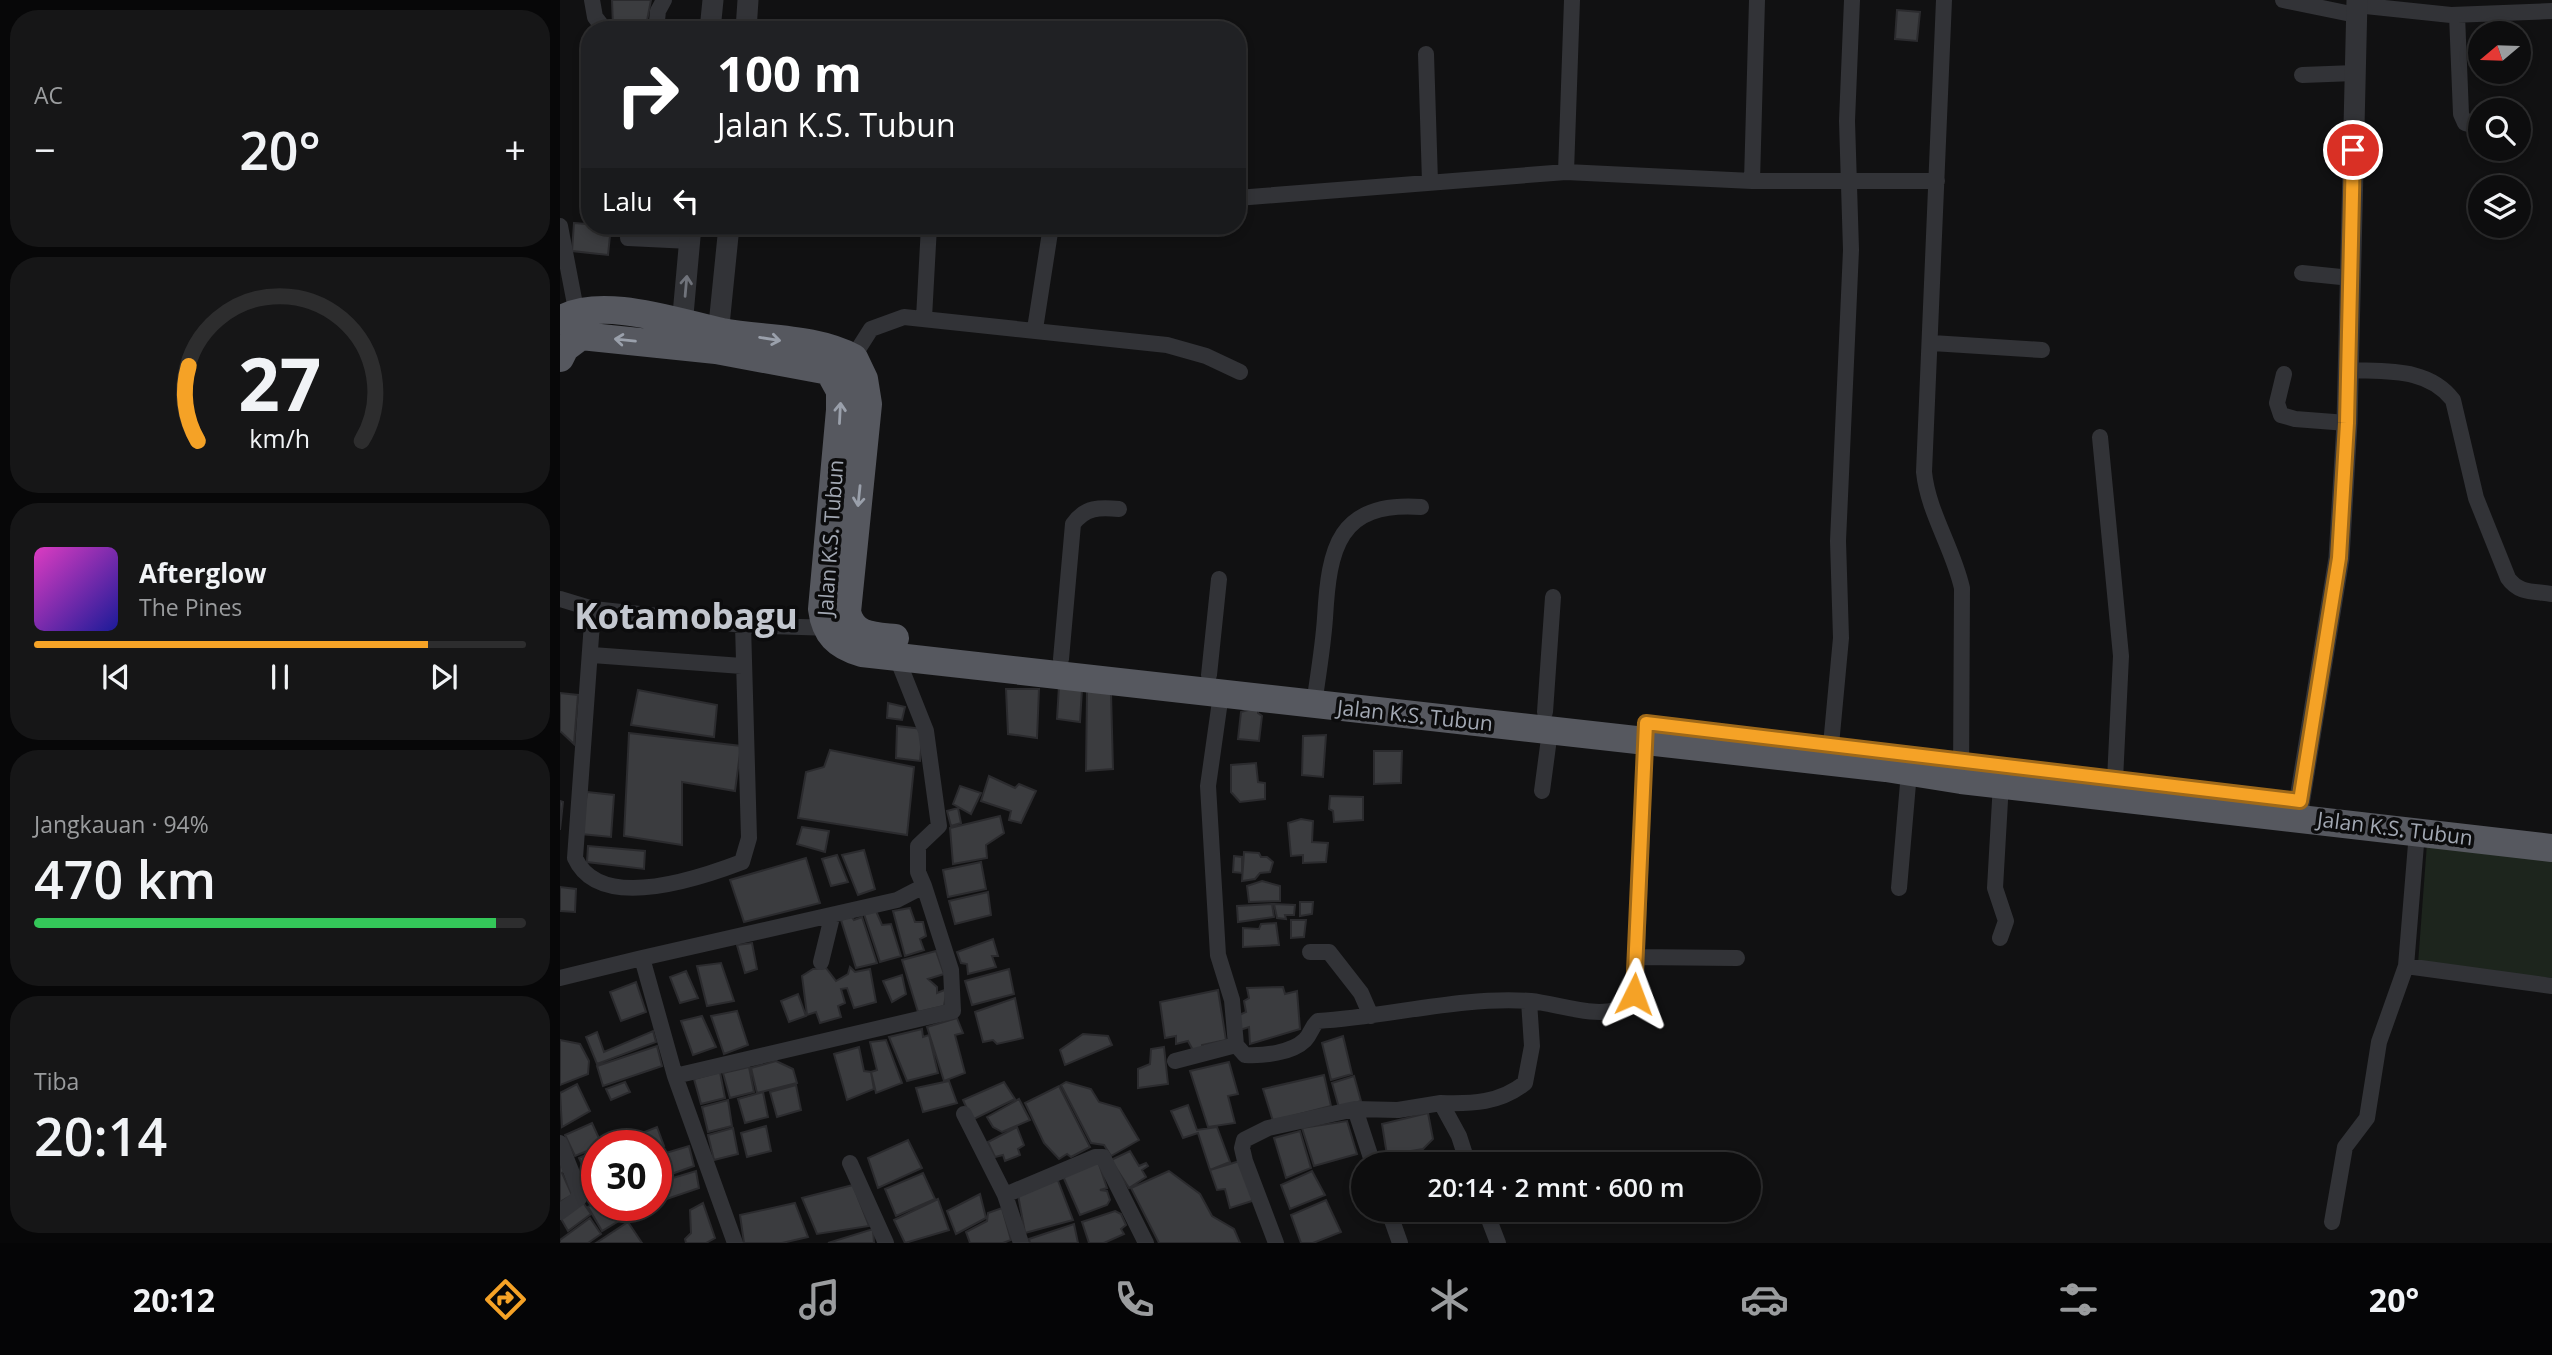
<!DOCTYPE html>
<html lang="id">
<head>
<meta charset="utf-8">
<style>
	body { margin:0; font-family:"Open Sans",sans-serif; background:#161617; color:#f1f3f6; height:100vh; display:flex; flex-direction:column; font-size:26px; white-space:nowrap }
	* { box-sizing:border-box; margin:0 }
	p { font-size:23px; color:#9a9c9e }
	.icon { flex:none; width:38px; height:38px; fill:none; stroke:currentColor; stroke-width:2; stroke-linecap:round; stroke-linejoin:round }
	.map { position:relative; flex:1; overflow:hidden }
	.side { display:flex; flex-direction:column; gap:10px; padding:10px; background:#070708; width:560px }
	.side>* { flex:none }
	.banner { position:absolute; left:21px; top:21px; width:665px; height:214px; border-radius:28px; box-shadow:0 4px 10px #0003,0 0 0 2px #2d2d2e; background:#202124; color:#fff; overflow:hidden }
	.needle { width:46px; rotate:251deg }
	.controls { position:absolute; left:1908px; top:21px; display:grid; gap:14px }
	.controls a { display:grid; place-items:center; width:63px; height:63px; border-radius:50%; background:#0d0d0e; box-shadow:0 4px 10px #0003,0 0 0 2px #2d2d2e; font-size:35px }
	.speed { position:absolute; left:21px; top:1130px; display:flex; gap:14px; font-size:35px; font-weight:700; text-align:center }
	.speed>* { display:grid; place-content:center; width:91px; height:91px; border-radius:50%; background:#0d0d0e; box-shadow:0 4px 10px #0003,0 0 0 2px #2d2d2e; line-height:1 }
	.speed .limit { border:10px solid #d22; background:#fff; color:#111 }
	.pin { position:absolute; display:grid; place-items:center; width:60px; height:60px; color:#fff; margin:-30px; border:4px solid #fff; border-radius:50%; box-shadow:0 2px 7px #0007 }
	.me { position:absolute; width:77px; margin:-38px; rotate:3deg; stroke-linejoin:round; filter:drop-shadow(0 0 5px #0008) }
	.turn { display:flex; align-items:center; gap:24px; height:147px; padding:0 21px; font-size:32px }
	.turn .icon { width:91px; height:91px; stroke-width:2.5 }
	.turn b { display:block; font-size:49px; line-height:60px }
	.then { display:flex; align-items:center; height:66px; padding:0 21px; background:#0003; gap:14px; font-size:26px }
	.big { font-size:52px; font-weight:600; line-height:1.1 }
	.side .card { flex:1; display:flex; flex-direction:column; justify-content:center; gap:10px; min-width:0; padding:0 24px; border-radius:28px; background:#161617 }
	.side .dial { align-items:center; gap:0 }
	.dial svg { height:182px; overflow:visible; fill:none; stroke:#2d2d2e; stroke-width:7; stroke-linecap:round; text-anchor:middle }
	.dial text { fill:#f1f3f6; stroke:none }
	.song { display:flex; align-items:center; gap:21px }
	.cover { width:84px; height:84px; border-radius:10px; background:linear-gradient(135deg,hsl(310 70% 55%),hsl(240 70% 35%)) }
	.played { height:7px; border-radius:4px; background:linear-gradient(90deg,#f5a226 80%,#2d2d2e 80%) }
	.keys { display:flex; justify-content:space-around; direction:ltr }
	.heat { display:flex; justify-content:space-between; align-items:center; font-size:38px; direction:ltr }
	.charge { height:10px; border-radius:5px; background:linear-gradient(90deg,#34c759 94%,#2d2d2e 0) }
	.trip { position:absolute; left:791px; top:1152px; width:410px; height:70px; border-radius:35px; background:#0d0d0e; box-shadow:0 4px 10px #0003,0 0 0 2px #2d2d2e; font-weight:600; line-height:70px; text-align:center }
	.dock { display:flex; height:112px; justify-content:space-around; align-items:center; background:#050506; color:#9a9c9e }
	.dock .icon { width:49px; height:49px }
	.dock .on { color:#f5a226 }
	.dock b { font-size:32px; color:#f1f3f6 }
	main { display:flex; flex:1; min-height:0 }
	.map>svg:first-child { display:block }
	.green { fill:#1d251d }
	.building { fill:#3b3c3f; stroke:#2b2b2e; stroke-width:2 }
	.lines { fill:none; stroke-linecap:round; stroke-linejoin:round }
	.minor { stroke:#323337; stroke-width:16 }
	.tertiary { stroke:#323337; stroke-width:21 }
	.trunk { stroke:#56585f; stroke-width:28 }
	.oneway { stroke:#70737b }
	.oneway2 { stroke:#9aa0ab }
	.route-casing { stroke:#9f6919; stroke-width:18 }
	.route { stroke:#f5a226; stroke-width:12 }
	.labels { text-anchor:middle; stroke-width:7; stroke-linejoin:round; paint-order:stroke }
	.street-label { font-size:21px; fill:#a2a8b3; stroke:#0c0c0d }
	.town-label { font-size:35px; font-weight:bold; fill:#c3c7cf; stroke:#0c0c0d }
</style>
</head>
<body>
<main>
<section class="side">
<div class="card"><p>AC</p>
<div class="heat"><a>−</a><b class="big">20°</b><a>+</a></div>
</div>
<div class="card dial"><svg viewBox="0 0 100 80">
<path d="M14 69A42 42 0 1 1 86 69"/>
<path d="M14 69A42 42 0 0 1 10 36" stroke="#f5a226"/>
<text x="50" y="56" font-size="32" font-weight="700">27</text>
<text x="50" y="72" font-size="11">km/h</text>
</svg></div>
<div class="card">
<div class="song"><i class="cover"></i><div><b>Afterglow</b><p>The Pines</p></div></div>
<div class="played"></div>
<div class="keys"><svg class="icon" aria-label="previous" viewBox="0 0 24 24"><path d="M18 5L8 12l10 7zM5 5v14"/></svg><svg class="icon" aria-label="pause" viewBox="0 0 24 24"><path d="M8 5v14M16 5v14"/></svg><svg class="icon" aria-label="next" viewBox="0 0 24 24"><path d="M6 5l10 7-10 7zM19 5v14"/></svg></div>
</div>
<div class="card"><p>Jangkauan · 94%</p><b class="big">470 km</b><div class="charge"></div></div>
<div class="card"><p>Tiba</p><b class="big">20:14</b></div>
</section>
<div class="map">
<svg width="1992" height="1243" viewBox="0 0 1992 1243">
	<rect width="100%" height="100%" fill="#111112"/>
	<path class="green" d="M1867 843 1992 857V978L1858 964Z"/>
	<path class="building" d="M52 0H91L86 26H53Z
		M1337 10 1360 12 1357 41 1335 39Z
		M14 223 51 226 48 255 12 251Z
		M499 686 522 689 520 722 497 719Z
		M446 689H479L477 738 448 734Z
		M78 690 157 705 154 737 71 725Z
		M527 691 551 693 553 769 526 771Z
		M0 693 18 695 14 744 0 731Z
		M328 703 345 707 342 720 327 718Z
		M698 707V713L702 716 699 741 678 739 681 712Z
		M337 726 363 729 360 761 336 758Z
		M69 733 181 746 175 791 122 782V845L64 836Z
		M766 735 763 777 742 775 743 736Z
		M270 750 354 767 347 835 238 818 246 772 264 767Z
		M814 751H842L841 783 814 784Z
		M696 763 698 782 705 783V799L680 802 671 792V765Z
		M429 776 455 788 459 784 476 791 461 823 449 820 451 811 421 801Z
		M400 786 421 793 411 814 393 804Z
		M27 792 54 795 51 837 21 834Z
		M770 796 803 797V820L774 822 773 811 769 809Z
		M0 801 3 802 0 830Z
		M398 808 401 823 391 826 387 811Z
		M440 816 444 833 426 845 427 858 393 864 390 828Z
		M741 819 753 821 752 842 768 843 766 862 743 863V855L731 856 728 823Z
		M242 827 269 831 265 852 237 844Z
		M28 846 85 851 84 869 27 862Z
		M304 850 315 889 298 895 282 855Z
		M684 852 699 853 701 857H707L713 862 710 872 700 873 695 879 682 881Z
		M277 855 288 882 271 886 262 859Z
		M674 856 682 857V873L673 872Z
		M246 858 260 903 184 922 170 880Z
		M421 862 426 889 388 897 383 870Z
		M702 881 720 886V901L689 902 687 886Z
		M0 887 16 889 15 912 0 911Z
		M428 892 431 915 395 924 389 901Z
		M740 902H753L752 914 740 916Z
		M712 904 714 917 678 922 677 906Z
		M714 904 735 905 734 915H725L726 919 717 918Z
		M350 908 355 922H363L366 936 360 939 364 950 345 956 333 911Z
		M316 911 322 925 331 924 341 956 320 962 304 914Z
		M291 916 294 920 302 917 317 963 296 968 281 920Z
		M731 920H746L744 937 731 938Z
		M716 923 719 945 683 947V928L699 929 701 924Z
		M433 939 438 956H432L436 967 408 974 407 964 401 963 397 952Z
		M192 943 197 969 185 973 177 945Z
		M376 951 384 974 368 979 377 987V993L387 989 384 1006 358 1012 342 960Z
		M161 963 174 1001 147 1006 137 966Z
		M290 967 295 972 310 969 316 1002 294 1008 287 988 281 989 285 1003 278 1006 281 1017 260 1023 256 1012 247 1015 242 976 253 969 266 968 276 981 288 974Z
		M449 969 454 994 412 1005 405 981Z
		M126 971 138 998 120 1003 110 977Z
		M342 975 346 994 332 1002 323 981Z
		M76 982 86 1012 61 1021 50 992Z
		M723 987 725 994 737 991 740 1029 690 1044 689 1027 680 1030 677 1016 686 1012 684 1001 689 998 687 988Z
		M658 990 666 1040 642 1045V1049L634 1052 628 1041 616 1044V1036L605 1038 600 1002Z
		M238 994 246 1016 229 1022 221 1001Z
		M455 998 463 1038 437 1044 433 1040 423 1042 415 1012Z
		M177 1011 188 1045 164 1054 151 1016Z
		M142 1016 156 1047 133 1055 121 1021Z
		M397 1018 403 1033 395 1035 405 1073 384 1081 367 1027Z
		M362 1029 363 1037 369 1035 378 1073 347 1081 329 1037Z
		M93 1031 96 1042 37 1064 26 1037 37 1032 44 1052Z
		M523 1034 548 1036 552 1045 505 1065 500 1050Z
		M783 1036 792 1074 771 1080 762 1043Z
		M0 1040 20 1044 29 1061 28 1074 0 1085Z
		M326 1040 342 1083 316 1093 311 1072 317 1070 310 1042Z
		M97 1046 102 1066 43 1086 37 1066Z
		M299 1047 304 1071 311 1072 314 1089 287 1100 274 1054Z
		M604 1047 608 1084 578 1088V1069L590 1064 591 1049Z
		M216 1061 233 1069 237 1083 197 1093 191 1068Z
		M669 1062 678 1094 668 1096 675 1123 648 1127 630 1071Z
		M189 1067 194 1092 170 1098 163 1073Z
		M160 1072 165 1098 141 1104 134 1079Z
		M764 1075 771 1106 713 1121 703 1089Z
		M794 1076 801 1101 779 1108 772 1083Z
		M389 1081 397 1103 363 1112 356 1088Z
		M65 1082 70 1092 51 1100 46 1089Z
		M444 1082 455 1099 412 1120 403 1100Z
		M506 1082 531 1089 539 1102 560 1108 579 1140 551 1156 544 1145 531 1143 501 1085Z
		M17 1084 30 1111 2 1127 0 1093Z
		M236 1085 241 1110 217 1117 210 1092Z
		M499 1086 530 1147 511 1157 507 1154 499 1159 484 1143 465 1103Z
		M203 1092 208 1117 185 1123 178 1099Z
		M459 1099 470 1120 442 1132 433 1127 427 1117Z
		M168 1100 172 1126 148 1132 142 1107Z
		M628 1105 637 1130 657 1127 670 1162 650 1170 638 1133 623 1138 611 1111Z
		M868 1113 873 1139 863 1149 827 1155 822 1124Z
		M787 1121 797 1154 754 1166 742 1128Z
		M32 1123 42 1145 15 1156 5 1135Z
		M206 1126 211 1151 187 1157 181 1133Z
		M97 1127 104 1146 96 1148 81 1146 77 1135Z
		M457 1127 464 1145 458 1149 460 1155 445 1161 443 1155 435 1157 428 1142Z
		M173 1128 178 1154 154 1160 148 1135Z
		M740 1131 751 1168 726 1178 714 1138Z
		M348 1140 362 1168 318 1188 308 1158Z
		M129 1146 134 1166 97 1179 96 1156Z
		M37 1150V1171L27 1175 19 1158Z
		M570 1151 579 1166 586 1163 588 1166 582 1170 586 1177 569 1188 551 1160Z
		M0 1152 9 1169 2 1173 12 1195 0 1202Z
		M683 1160 695 1200 670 1208 665 1189 657 1190 650 1170Z
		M538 1161 547 1188 540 1190 547 1191 550 1200 547 1205 520 1215 502 1174Z
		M136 1171 139 1188 98 1202 96 1183Z
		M609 1171 640 1194 652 1216 674 1229 680 1243H599L571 1188Z
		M752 1171 765 1195 730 1209 721 1185Z
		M363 1173 375 1199 336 1216 325 1189Z
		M497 1178 513 1220 465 1233 458 1195Z
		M293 1185 309 1226 257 1234 242 1198Z
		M420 1194 426 1218 396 1234 387 1211Z
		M378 1199 389 1230 345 1243 334 1220Z
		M766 1200 781 1232 753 1243H741L731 1215Z
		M22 1201 31 1214 8 1231 0 1217Z
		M37 1201V1206H74L77 1210 42 1231 28 1207Z
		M143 1203 155 1238 146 1243H126L125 1239 131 1233 130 1210Z
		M235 1203 248 1237 222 1243H184L180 1215Z
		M442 1208 451 1240 443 1243H410L406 1232 427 1221 428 1213Z
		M555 1211 561 1214 566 1225 561 1229 564 1234 544 1243H529L522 1222Z
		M30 1218 41 1234 28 1243H0V1240Z
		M68 1222 82 1243H36Z
		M514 1224 518 1243H470L469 1239Z
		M313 1229 314 1243H268Z"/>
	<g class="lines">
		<path class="minor" d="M32 0 35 17 45 30
			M1384 0 1364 472C1368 512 1393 548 1402 588L1401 780
			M1723 0 1796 15
			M1796 5 1891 15 1992 11
			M1897 15 1901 114 1905 123 1920 127
			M96 30 98 11 104 0
			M866 54 870 182
			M1742 75 1795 73
			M1006 172 1012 0
			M1192 181 1197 0
			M677 198 1006 172 1192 181H1377
			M0 226 18 320
			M68 238 130 241
			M1742 273 1791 278
			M364 318 369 226
			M475 329 491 226
			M1372 343 1482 350
			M290 362 311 329 344 317 607 345 646 356 680 372
			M1788 370C1826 372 1868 367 1893 400L1916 498 1948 578C1959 594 1974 591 1992 594
			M1724 374 1717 403 1721 415 1735 419 1787 423
			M1540 437 1561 656 1555 780
			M0 599 33 609 183 625 272 628
			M33 609 15 858C40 913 140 878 182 862L189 838 183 625
			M32 655 182 666
			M501 659 513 524C525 507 540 507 559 509
			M649 675 659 579
			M661 694 648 786 658 955 672 1000 676 1045 685 1055C703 1056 732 1053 745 1040 751 1034 751 1027 758 1021 829 1017 899 996 971 1001 1000 1004 1043 1022 1070 1004L1076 979 1086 723
			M754 704C758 676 763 647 765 618 769 548 778 501 861 507
			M985 712 993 597
			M1271 745 1281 638 1278 541 1291 250 1287 121 1292 0
			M982 791 990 731
			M1857 832 1846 966 1992 986
			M1339 888 1349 772
			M1440 938 1446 921 1435 888 1441 783
			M750 952H769L801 993 811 1016
			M1076 957 1177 958
			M261 962 272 917
			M0 978 82 958
			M615 1061 676 1045
			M115 1076 393 1011 391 970 364 886
			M795 1109 813 1164
			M404 1114 445 1195 461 1243
			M0 1143 19 1191V1198L0 1212
			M290 1163 326 1243
			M908 1164 899 1136 881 1103C912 1104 940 1103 965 1083L972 1046 969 1001
			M445 1195 535 1157H543L586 1243
			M828 1209 840 1243
			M925 1209 938 1243
			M1772 1222 1785 1147 1807 1118 1819 1042 1846 966
			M175 1243 115 1076 82 958 337 900 364 886 358 872V846L379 826 366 731 337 658
			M716 1243 685 1161 682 1148 684 1140 708 1128 795 1109 838 1110 881 1103"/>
		<path class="tertiary" d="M150 30 153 0
			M186 30 188 0
			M121 337 131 226
			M157 345 169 226
			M1737 817 1779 558 1787 423 1797 0"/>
		<path class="trunk" d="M0 320C40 295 119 323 162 332 205 340 255 337 294 358L304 379 308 404 287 612C293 637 314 636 335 638
			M0 358 5 348 21 336 156 350 269 371 280 391V410L262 609C265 634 277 646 302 653L1326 768 1401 780 1992 848"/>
	</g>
	<defs><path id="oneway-shaft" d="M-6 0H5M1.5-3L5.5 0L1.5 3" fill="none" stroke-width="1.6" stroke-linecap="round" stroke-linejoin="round" transform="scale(1.75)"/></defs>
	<use class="oneway" href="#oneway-shaft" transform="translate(126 286) rotate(-85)"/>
	<g class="oneway2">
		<use href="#oneway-shaft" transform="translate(210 339) rotate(9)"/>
		<use href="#oneway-shaft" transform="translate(65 340) rotate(-174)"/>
		<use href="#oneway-shaft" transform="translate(280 413) rotate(-87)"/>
		<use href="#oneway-shaft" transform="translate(299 496) rotate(96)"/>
	</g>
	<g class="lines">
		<defs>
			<path id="route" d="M1074 994 1086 723 1740 801 1779 558 1787 423 1793 150"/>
		</defs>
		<use href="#route" class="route-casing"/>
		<use href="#route" class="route"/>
	</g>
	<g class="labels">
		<g class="street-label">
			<text transform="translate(271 538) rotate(-86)" y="7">Jalan K.S. Tubun</text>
			<text transform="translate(855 716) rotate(6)" y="7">Jalan K.S. Tubun</text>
			<text transform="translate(1835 829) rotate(7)" y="7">Jalan K.S. Tubun</text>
		</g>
		<g class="town-label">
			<text x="126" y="629">Kotamobagu</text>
		</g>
	</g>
</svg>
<div class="controls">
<a><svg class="needle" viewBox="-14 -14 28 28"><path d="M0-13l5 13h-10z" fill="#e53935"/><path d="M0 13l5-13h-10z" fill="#9a9c9e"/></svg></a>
<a><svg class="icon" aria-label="search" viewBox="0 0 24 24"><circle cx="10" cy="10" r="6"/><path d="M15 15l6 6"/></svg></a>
<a><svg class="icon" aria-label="layers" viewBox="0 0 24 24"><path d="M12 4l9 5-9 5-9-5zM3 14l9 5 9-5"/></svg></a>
</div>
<div class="speed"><div class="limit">30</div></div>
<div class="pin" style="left:1793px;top:150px;background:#d93025"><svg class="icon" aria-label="arrive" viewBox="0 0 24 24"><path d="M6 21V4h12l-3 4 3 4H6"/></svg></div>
<svg class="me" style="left:1074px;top:994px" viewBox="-20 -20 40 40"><path d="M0-17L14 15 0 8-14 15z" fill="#f5a226" stroke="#fff" stroke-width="4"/></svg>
<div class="trip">20:14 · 2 mnt · 600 m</div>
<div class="banner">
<div class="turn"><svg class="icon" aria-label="right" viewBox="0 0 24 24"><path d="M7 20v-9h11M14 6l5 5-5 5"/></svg><div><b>100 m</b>Jalan K.S. Tubun</div></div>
<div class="then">Lalu<svg class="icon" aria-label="left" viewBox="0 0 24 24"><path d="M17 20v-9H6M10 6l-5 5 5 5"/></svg></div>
</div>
</div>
</main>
<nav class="dock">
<b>20:12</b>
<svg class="icon on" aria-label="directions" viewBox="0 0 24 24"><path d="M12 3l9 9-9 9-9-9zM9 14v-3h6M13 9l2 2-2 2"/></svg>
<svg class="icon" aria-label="music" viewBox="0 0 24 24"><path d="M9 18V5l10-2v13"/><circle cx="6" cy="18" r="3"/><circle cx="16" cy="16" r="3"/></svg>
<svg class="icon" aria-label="phone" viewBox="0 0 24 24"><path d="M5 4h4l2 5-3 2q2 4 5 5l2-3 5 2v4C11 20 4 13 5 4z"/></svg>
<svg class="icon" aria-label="climate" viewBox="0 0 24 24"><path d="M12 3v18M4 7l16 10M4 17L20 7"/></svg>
<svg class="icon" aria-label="car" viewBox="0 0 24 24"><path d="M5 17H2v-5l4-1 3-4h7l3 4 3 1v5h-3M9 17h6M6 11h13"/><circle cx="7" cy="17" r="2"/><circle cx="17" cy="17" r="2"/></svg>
<svg class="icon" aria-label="filters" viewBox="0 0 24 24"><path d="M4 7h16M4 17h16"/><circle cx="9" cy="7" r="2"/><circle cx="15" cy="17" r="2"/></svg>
<b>20°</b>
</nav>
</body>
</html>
